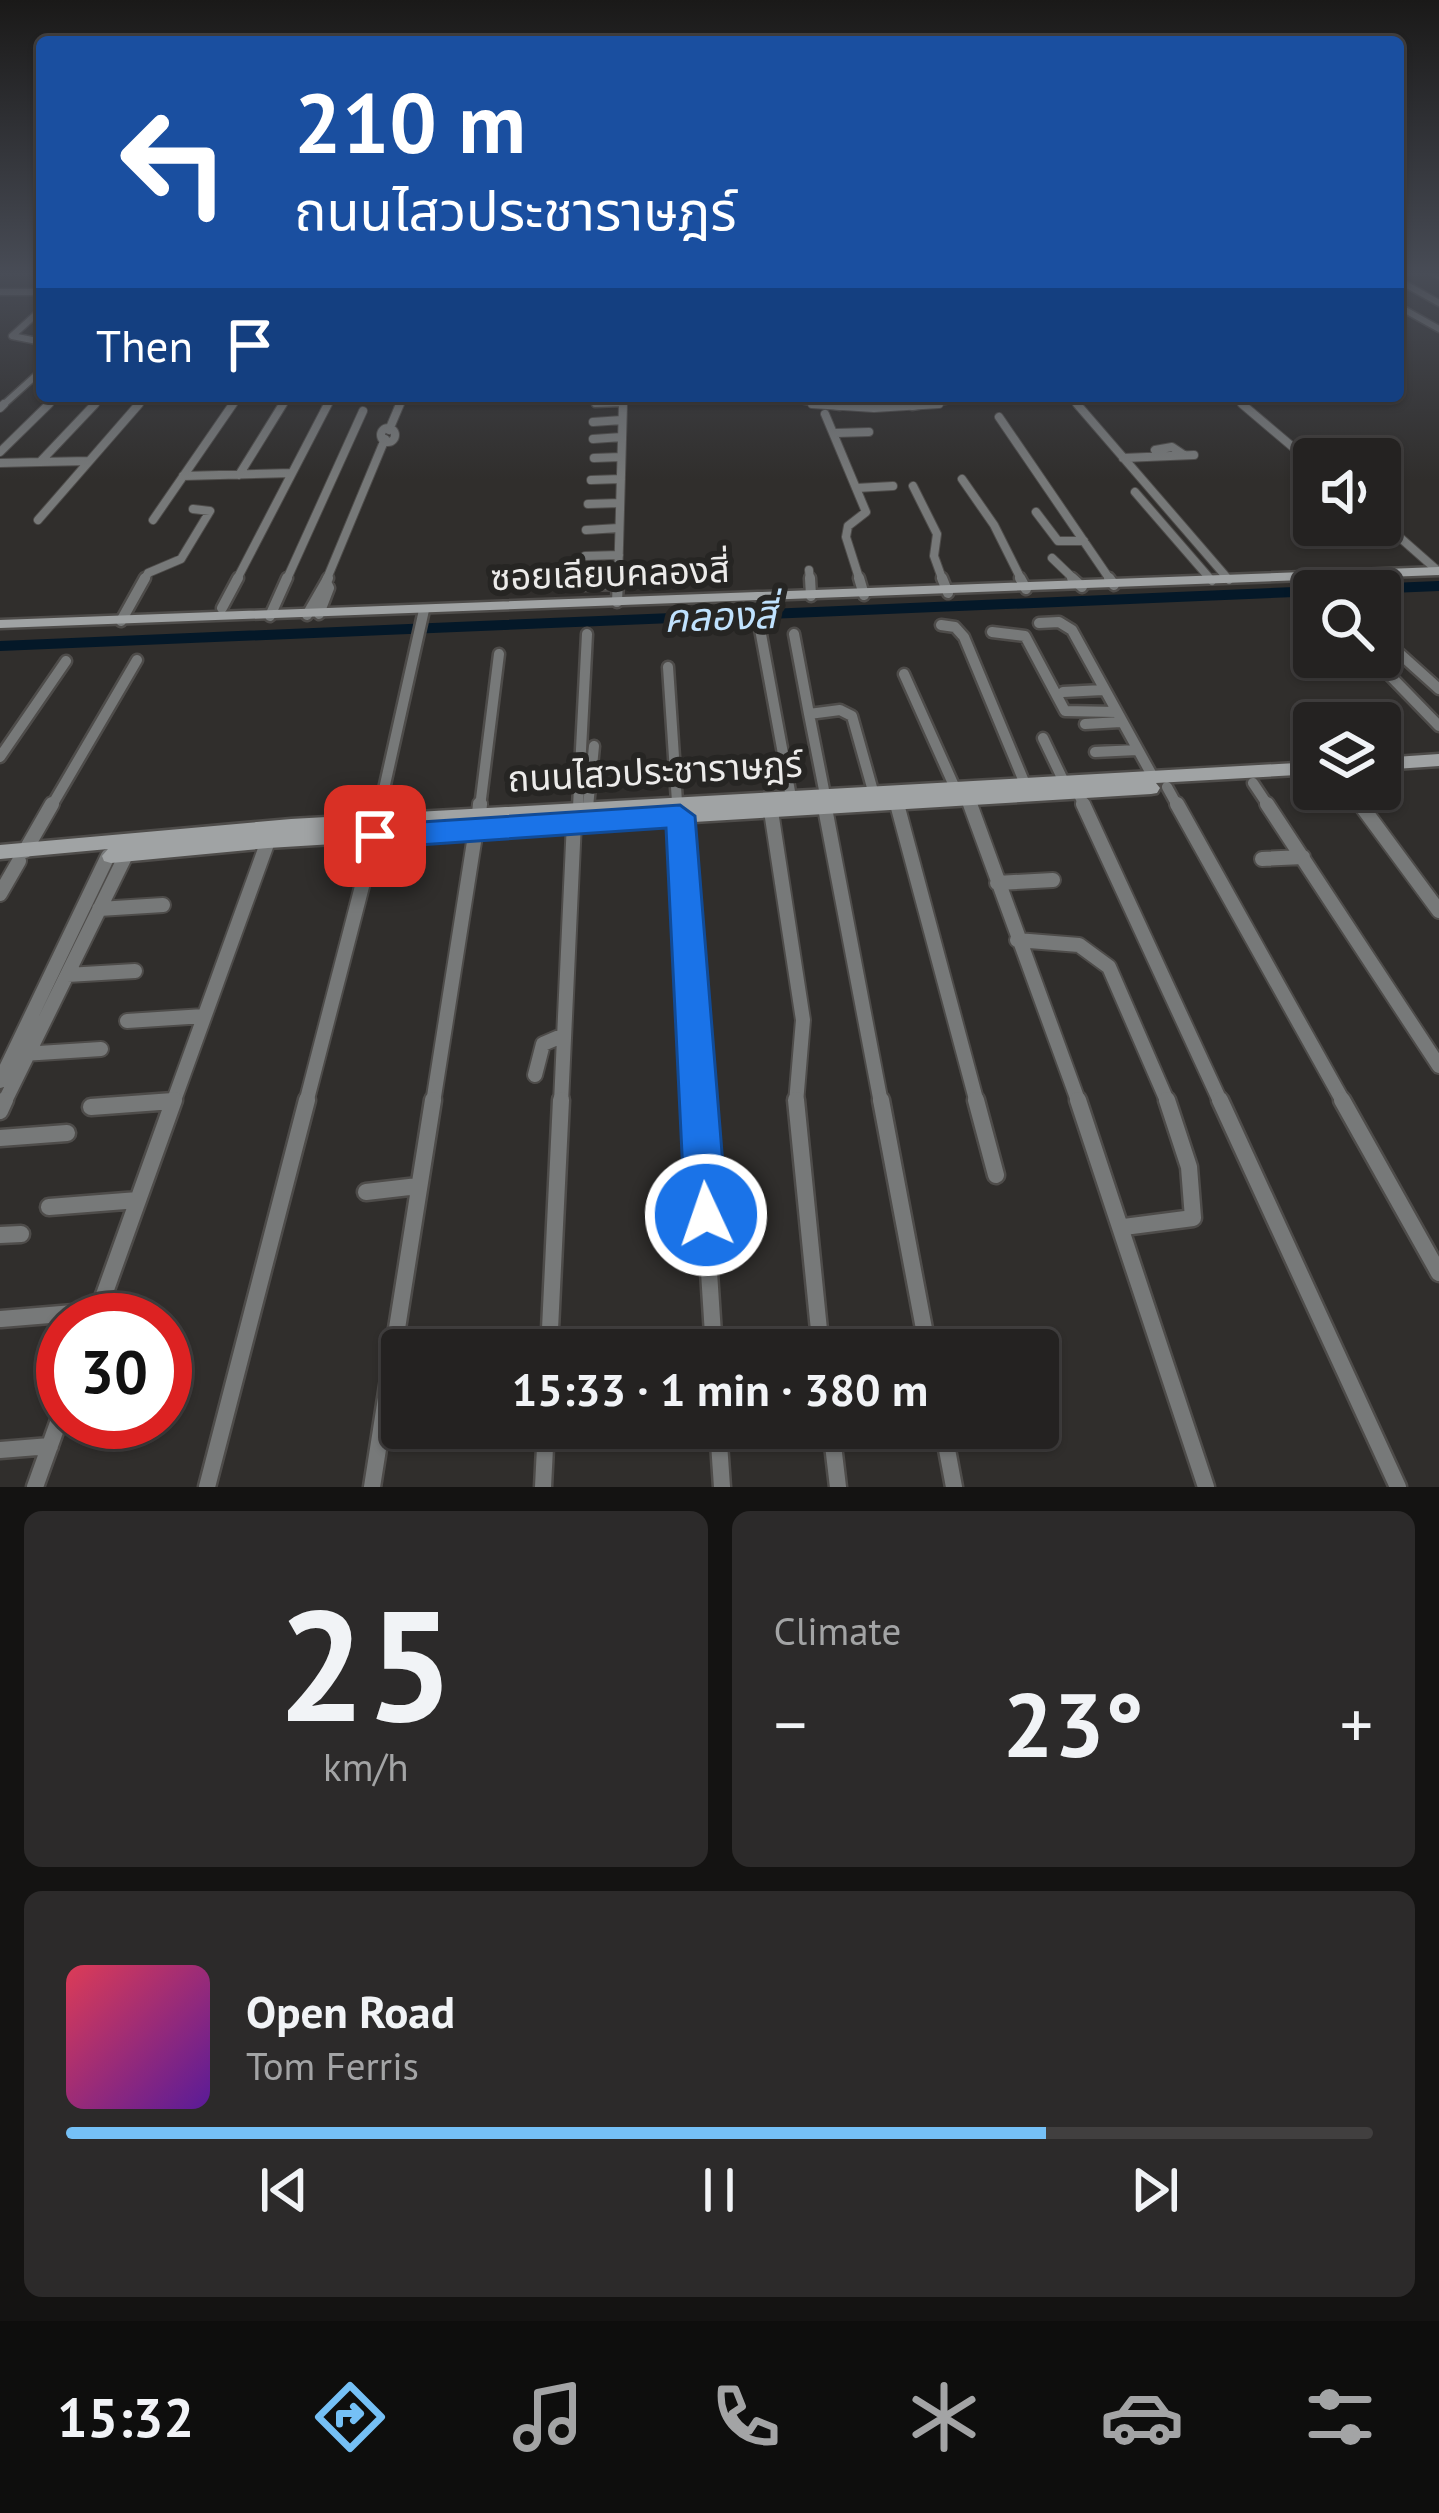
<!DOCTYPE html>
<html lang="en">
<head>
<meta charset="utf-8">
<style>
	body { margin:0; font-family:"PT Sans","Noto Sans Thai",sans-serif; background:#2c2a2a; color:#f1f3f6; height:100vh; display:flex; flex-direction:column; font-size:45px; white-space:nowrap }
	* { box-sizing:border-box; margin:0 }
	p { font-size:39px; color:#a3a4a5 }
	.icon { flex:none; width:66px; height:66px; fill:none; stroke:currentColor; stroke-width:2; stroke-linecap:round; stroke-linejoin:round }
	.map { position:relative; height:1487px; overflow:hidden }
	.drawer { display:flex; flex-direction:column; gap:24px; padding:24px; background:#141312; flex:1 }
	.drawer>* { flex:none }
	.guide { position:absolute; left:36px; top:36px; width:1368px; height:366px; border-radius:12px; box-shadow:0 3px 9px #0004,0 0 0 3px #413f3f; background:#1a4fa0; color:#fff; overflow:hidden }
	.tools { position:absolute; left:1293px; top:438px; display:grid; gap:24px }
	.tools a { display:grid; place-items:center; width:108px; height:108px; border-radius:12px; background:#242221; box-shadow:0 3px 9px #0004,0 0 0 3px #413f3f; font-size:60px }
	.speed { position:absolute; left:36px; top:1293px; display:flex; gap:24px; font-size:60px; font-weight:700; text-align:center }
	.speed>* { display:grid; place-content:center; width:156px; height:156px; border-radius:50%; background:#242221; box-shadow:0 3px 9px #0004,0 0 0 3px #413f3f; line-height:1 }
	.speed .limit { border:18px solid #d22; background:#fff; color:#111 }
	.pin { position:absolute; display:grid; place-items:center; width:102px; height:102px; color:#fff; margin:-51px; border-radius:24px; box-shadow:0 6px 18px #0006 }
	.me { position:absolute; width:132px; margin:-66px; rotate:357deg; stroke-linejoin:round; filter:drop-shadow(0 0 9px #0008) }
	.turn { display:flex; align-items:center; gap:42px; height:252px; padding:0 60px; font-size:54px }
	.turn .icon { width:156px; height:156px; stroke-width:2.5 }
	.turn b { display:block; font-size:84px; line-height:102px }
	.then { display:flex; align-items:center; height:114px; padding:0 60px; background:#0003; gap:24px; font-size:45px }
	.big { font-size:90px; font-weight:700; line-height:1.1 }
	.drawer .widget { flex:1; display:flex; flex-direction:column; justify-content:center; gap:18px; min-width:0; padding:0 42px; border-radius:18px; background:#2c2a2a }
	.drawer .dial { align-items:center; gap:0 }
	.dial b { font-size:156px; line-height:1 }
	.song { display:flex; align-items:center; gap:36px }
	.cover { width:144px; height:144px; border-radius:18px; background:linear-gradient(135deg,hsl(350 70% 55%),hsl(270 70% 35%)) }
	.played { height:12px; border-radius:6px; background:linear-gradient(90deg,#75c0f6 75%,#413f3f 75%) }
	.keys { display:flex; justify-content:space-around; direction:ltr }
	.heat { display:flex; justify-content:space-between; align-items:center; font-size:66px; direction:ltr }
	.drawer .tiles { flex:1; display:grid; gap:24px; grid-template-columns:1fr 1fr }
	.widget:last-child { grid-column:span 2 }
	.trip { position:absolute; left:381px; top:1329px; width:678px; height:120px; border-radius:12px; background:#242221; box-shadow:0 3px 9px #0004,0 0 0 3px #413f3f; font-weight:700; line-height:120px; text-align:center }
	.tabs { display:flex; height:192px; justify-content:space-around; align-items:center; background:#0e0e0d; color:#a3a4a5 }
	.tabs .icon { width:84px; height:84px }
	.tabs .active { color:#75c0f6 }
	.tabs b { font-size:54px; color:#f1f3f6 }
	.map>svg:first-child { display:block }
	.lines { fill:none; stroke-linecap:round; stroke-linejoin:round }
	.canal { stroke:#041828; stroke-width:10 }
	.street-far4-casing { stroke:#4e4c4a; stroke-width:9 }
	.street-far3-casing { stroke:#4e4c4a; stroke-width:10 }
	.street-far2-casing { stroke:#4e4c4a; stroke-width:15 }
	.street-far1-casing { stroke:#4e4c4a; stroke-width:18 }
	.street-casing { stroke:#4e4c4a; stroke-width:21 }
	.secondary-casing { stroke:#4e4c4a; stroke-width:5 }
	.street-far4 { stroke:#777979; stroke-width:6 }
	.street-far3 { stroke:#777979; stroke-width:8 }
	.street-far2 { stroke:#777979; stroke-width:10 }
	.street-far1 { stroke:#777979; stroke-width:14 }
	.street { stroke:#777979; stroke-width:16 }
	.secondary { fill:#a0a3a4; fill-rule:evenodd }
	.route { fill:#1a73e8; stroke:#114b97; stroke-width:3 }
	.labels { text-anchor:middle; stroke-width:12; stroke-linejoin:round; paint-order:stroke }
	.street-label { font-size:36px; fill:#ecebea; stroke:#262523 }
	.water-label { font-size:39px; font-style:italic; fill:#c0e2fe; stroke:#262523 }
</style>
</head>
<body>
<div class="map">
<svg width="1439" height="1487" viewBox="0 0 1439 1487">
	<rect width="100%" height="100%" fill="#302e2c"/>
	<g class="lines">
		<path class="canal" d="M0 646 1439 586"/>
		<defs>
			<path id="street-far4" d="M1432 272 1439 276
				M1398 280 1439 303
				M0 292H42
				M1398 306 1439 329
				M42 309 12 336 42 342
				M777 396 840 407
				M1070 396 1079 407
				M1233 396 1246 407
				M595 404 623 403
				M1 407 42 370
				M46 407 57 396
				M92 407 102 396
				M136 407 146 396
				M231 407 239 396
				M281 407 288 396
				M326 407 332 396
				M398 407 403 396
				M623 407V396
				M912 407 972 396"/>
			<path id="street-far3" d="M812 404 874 408 939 404
				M1077 404 1229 580
				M1242 404 1314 465
				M0 408 4 404
				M825 414 866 512 848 526 846 537 860 581
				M999 417 1111 581
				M593 422 622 420
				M381 435a7 7 0 1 1 14 0a7 7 0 1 1-14 0Z
				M389 430 400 404
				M836 433 869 432
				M593 439 622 437
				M0 452 49 404
				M1159 456 1155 450 1172 447 1184 455
				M594 458 621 457
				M1123 458 1194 455
				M89 461 40 462 95 404
				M0 463 40 462
				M239 475 283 404
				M183 476 292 473
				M962 479 994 525 1022 581
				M591 480 621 479
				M913 486 937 534 934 556 943 581
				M856 488 893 486
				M1135 492 1212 581
				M588 504 620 503
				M1036 512 1058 541H1084
				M38 520 139 404
				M153 520 233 404
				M1380 520 1438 571
				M586 530 619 528
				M585 556 619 555
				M1052 558 1076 581
				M809 570 810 581
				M144 581 148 573 181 559 210 511 193 509
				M236 581 328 404
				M286 581 363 411
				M326 581 385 439
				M618 581 623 404"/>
			<path id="street-far2" d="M810 578 811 596
				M859 578 864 595
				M942 578 948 593
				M1020 578 1026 589
				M1072 578 1082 587
				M1109 578 1114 585
				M326 582 328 578
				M583 585 618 584
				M617 602 618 578
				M222 608 238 578
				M307 615 326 582 329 588 319 614
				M270 616 287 578
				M121 621 145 578
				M1039 623 1059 622 1072 630 1153 777
				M941 625 955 627 964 637 1025 784
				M760 629 791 797
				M992 632 1025 636 1065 711 1116 712
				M794 634 809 714
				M1380 636 1439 689
				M1372 657 1439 726
				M668 667 677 802
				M904 674 955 788
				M1063 692 1103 690
				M1085 724 1121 722
				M1043 738 1064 782
				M1095 752 1137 750
				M0 757 66 661
				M1253 783 1269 807
				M1167 787 1178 807
				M1349 789 1363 807
				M1078 793 1085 807
				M825 795 809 714 840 710 852 716 873 791
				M968 799 971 807
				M897 803 898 807
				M51 807 137 660
				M380 807 424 610
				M480 807 499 654
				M578 807 587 634
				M588 807 594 746"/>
			<path id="street-far1" d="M897 804 977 1103
				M970 804 1079 1103
				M1083 804 1221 1103
				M1177 804 1344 1103
				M1267 804 1439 1066
				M1360 804 1439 911
				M825 808 881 1103
				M771 811 803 1020 796 1103
				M479 814 480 804
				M680 816 698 1103
				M377 821 381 804
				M25 851 52 804
				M1262 859 1303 857
				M997 883 1053 880
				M0 894 19 861
				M99 909 163 905
				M1017 940 1079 945 1109 967 1168 1103
				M67 975 135 971
				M127 1021 204 1016
				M23 1054 101 1049
				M535 1075 543 1044 564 1035
				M0 1081 108 856
				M4 1103 126 855
				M145 1103 173 1101
				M173 1103 268 841
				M306 1103 375 836
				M433 1103 476 829
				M561 1103 574 822"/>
			<path id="street" d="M698 1100 714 1350
				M796 1100 821 1350
				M881 1100 928 1350
				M976 1100 996 1175
				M1078 1100 1206 1487
				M1220 1100 1398 1487
				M1342 1100 1439 1273
				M91 1107 173 1101
				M0 1111 5 1100
				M0 1138 67 1133
				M366 1192 418 1186
				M49 1207 138 1200
				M1124 1227 1193 1218 1189 1167 1167 1100
				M0 1235 21 1234
				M1 1319 98 1311
				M95 1320 174 1100
				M549 1350 561 1100
				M718 1428 722 1487
				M831 1428 838 1487
				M943 1428 954 1487
				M0 1450 50 1446
				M35 1487 63 1409
				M207 1487 307 1100
				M372 1487 433 1100
				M543 1487 546 1428"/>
			<path id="secondary" d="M1439 567V575L0 628V620Z
				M1439 754V766L1380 770V758Z
				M1314 762V774L1156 783 1160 788 1157 793 1151 794 268 848 111 863 104 861 102 856 108 849 0 859V845L291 819Z"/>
		</defs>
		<use href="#street-far4" class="street-far4-casing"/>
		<use href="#street-far3" class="street-far3-casing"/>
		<use href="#street-far2" class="street-far2-casing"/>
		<use href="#street-far1" class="street-far1-casing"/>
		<use href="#street" class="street-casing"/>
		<use href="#secondary" class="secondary-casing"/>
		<use href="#street-far4" class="street-far4"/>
		<use href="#street-far3" class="street-far3"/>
		<use href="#street-far2" class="street-far2"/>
		<use href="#street-far1" class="street-far1"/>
		<use href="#street" class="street"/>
		<use href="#secondary" class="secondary"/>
	</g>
	<linearGradient id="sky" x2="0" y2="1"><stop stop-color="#1a1918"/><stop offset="0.57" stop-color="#484c56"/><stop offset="1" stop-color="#484c56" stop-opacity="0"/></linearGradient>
	<rect width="1439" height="480" fill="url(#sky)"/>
	<path class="route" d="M680 805 695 816 727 1215 721 1230 706 1236 691 1230 685 1215 666 828 375 848 360 836 375 825Z"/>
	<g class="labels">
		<g class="street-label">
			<text transform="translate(610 573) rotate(-2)" y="13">ซอยเลียบคลองสี่</text>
			<text transform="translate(655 771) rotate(-3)" y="13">ถนนไสวประชาราษฎร์</text>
		</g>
		<g class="water-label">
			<text transform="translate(720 616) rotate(-2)" y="14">คลองสี่</text>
		</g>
	</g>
</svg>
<div class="tools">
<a><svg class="icon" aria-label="sound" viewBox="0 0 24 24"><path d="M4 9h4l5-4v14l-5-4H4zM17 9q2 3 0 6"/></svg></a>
<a><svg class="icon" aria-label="search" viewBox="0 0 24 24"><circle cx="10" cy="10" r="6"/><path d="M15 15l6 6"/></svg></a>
<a><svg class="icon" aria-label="layers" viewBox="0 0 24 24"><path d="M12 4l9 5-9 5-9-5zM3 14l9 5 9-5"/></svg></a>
</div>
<div class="speed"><div class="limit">30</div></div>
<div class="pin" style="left:375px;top:836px;background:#d93025"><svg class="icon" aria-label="arrive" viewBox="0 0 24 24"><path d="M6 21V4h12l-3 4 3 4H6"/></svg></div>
<svg class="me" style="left:706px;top:1215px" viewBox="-20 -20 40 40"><circle r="17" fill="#1a73e8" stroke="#fff" stroke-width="3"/><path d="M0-11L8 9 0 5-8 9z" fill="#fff"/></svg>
<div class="trip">15:33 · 1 min · 380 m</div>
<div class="guide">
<div class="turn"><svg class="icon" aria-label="left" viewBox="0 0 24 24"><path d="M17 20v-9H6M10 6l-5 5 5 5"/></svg><div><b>210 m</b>ถนนไสวประชาราษฎร์</div></div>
<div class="then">Then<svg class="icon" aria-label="arrive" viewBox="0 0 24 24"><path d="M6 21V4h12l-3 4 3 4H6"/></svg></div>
</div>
</div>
<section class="drawer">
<div class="tiles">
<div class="widget dial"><b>25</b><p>km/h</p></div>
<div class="widget"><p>Climate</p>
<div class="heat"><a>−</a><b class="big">23°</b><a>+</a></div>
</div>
<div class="widget">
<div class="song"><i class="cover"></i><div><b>Open Road</b><p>Tom Ferris</p></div></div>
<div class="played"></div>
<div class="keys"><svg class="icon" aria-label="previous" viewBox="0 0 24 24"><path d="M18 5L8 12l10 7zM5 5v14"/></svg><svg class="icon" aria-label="pause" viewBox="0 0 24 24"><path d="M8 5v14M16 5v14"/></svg><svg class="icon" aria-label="next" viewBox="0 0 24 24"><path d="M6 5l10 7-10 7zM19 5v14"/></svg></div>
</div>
</div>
</section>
<nav class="tabs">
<b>15:32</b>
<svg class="icon active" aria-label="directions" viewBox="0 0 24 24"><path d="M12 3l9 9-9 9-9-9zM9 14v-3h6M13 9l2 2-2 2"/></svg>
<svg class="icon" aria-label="music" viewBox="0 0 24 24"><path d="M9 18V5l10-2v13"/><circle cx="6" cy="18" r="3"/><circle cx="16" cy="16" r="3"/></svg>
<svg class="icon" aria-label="phone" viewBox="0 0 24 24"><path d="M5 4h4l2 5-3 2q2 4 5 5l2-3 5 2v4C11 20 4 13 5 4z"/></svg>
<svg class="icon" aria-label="climate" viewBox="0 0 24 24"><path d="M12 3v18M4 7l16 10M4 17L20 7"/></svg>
<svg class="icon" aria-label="car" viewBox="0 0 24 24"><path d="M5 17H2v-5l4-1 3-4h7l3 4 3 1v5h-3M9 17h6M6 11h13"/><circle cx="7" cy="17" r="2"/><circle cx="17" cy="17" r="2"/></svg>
<svg class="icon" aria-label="filters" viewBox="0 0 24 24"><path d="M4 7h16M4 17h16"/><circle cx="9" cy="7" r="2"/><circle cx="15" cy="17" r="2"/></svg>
</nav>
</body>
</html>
